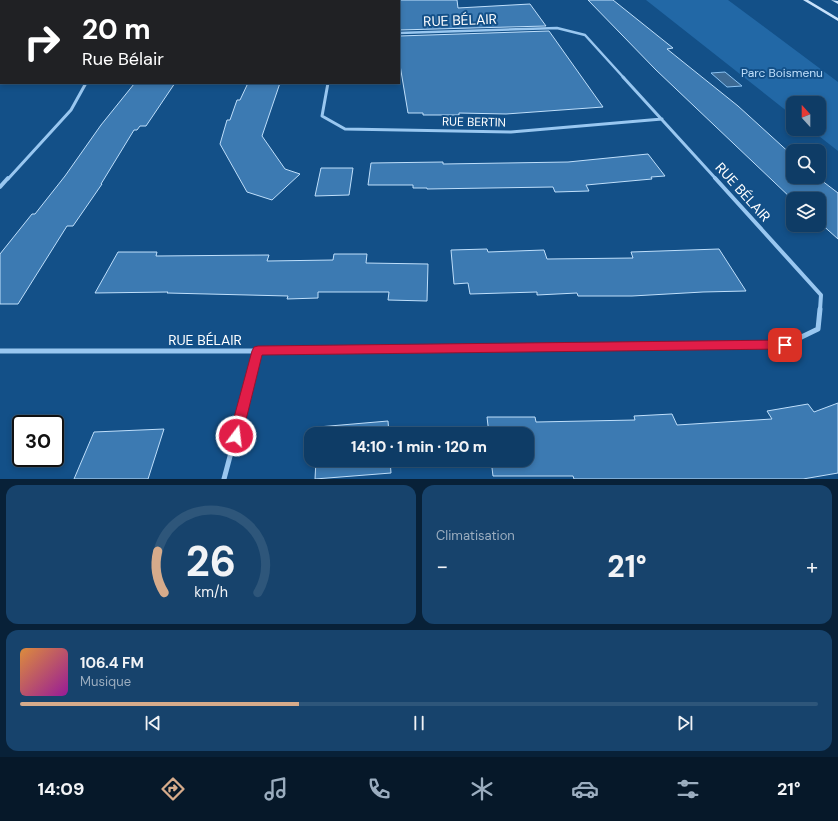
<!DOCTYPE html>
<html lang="fr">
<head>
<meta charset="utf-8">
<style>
	body { margin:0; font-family:"DM Sans",sans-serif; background:#17436c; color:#f1f3f6; height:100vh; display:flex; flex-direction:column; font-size:15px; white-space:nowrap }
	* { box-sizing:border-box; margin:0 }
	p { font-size:13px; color:#9badbf }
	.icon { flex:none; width:22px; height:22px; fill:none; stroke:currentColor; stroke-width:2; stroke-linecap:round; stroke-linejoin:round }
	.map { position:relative; height:479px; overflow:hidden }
	.side { display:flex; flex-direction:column; gap:6px; padding:6px; background:#082138; flex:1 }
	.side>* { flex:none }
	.top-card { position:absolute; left:0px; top:0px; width:400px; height:84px; box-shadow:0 2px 6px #0003,0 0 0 1px #2e567a; background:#202124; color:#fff; overflow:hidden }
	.needle { width:26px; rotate:339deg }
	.tools { position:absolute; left:786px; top:96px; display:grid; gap:8px }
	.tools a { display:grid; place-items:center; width:40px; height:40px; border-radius:8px; background:#0e3c66; box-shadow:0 2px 6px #0003,0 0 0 1px #2e567a; font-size:20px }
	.speed { position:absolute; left:12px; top:415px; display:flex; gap:8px; font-size:20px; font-weight:700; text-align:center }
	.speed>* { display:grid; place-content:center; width:52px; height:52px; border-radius:50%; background:#0e3c66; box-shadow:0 2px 6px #0003,0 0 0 1px #2e567a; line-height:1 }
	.speed .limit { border:2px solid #111; border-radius:6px; background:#fff; color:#111 }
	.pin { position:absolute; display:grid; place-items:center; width:34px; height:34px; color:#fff; margin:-17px; border-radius:8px; box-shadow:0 2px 6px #0006 }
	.me { position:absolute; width:44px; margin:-22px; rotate:15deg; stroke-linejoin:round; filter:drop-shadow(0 0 3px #0008) }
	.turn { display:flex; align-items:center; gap:14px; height:84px; padding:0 16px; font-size:18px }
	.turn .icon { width:52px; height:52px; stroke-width:2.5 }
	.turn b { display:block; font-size:28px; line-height:34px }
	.big { font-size:30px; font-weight:800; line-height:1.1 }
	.side .widget { flex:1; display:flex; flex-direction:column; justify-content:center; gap:6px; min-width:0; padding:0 14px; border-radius:12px; background:#17436c }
	.side .dial { align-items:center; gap:0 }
	.dial svg { height:104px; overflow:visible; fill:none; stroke:#2e567a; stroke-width:7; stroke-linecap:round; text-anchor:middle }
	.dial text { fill:#f1f3f6; stroke:none }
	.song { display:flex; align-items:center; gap:12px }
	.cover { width:48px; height:48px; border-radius:6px; background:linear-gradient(135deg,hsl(30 70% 55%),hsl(300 70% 35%)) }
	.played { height:4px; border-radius:2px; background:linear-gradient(90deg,#d6ab8b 35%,#2e567a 35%) }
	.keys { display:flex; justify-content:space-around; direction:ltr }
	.heat { display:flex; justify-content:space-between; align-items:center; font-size:22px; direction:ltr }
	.side .tiles { flex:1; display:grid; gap:6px; grid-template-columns:1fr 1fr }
	.widget:last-child { grid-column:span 2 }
	.trip { position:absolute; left:304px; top:427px; width:230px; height:40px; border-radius:12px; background:#0e3c66; box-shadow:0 2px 6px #0003,0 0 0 1px #2e567a; font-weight:800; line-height:40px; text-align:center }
	.dock { display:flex; height:64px; justify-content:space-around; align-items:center; background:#061829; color:#9badbf }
	.dock .icon { width:28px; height:28px }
	.dock .current { color:#d6ab8b }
	.dock b { font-size:18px; color:#f1f3f6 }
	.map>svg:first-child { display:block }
	.green { fill:#2268a6 }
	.water { fill:#3d6a94; stroke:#8bc3f3 }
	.building { fill:#3c7ab2; stroke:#bfdffb }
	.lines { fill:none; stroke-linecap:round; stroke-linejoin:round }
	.street-far3 { stroke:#99c7f0; stroke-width:2.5 }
	.street-far2 { stroke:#99c7f0; stroke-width:3 }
	.street-far1 { stroke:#99c7f0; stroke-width:4 }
	.street { stroke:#99c7f0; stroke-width:5 }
	.secondary { fill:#c7e1fb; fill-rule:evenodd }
	.route { fill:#e11d48; stroke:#92132f }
	.labels { text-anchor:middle; stroke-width:4; stroke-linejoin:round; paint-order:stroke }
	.far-park-label { font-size:12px; fill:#bfdffb; stroke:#135088 }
	.far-street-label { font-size:12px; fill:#fff; stroke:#135088 }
	.street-label { font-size:14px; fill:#fff; stroke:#135088 }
</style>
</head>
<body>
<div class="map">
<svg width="838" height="479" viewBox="0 0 838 479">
	<rect width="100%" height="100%" fill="#135088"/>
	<path class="green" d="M646 0H728L838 82V151L810 129H819V103H793V116Z"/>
	<path class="water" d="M725 72 742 86 727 87 711 73Z"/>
	<path class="building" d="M399 0H457L458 8 530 4 546 26 399 30Z
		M588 0H613L673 48 667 49 738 106 793 156V177H817L838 193V239L819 222V199L793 200 656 70Z
		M549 31 603 107 506 114 459 113V115H423V113H408L399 59V36Z
		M175 83 146 126H140L137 130H134L101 184H102L73 226H67L18 304H0V254L32 214H35L65 176 101 125 134 84Z
		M248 83H280L262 136 285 169 300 174 272 200 247 192 220 144 227 120H230L237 100H240Z
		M648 154 665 176 651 177 652 179 586 185 589 191 555 192 553 187 427 189V188H413V185H368L371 163 443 162V164L568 162Z
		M321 168H353L349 195 315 196Z
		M487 249 488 252 544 250 547 259 633 258 631 252 719 249 746 291 703 292 632 296H578L577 293 537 295V292L470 294 468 283 454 284 451 250Z
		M118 252H157L156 256 269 255 267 261 333 260 334 254H367L366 263 428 264 427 301 388 300 389 292H318V298L287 299 288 296 167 293 168 292 95 293Z
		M838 403V473L803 479H574L573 476H493L491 460H527V434H489L487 417H535L536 422 635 420 634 416 672 414 677 425 772 419 767 411 808 404 814 412Z
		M388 421 389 434H317L318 427Z
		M164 429 148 479H74L94 432Z
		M316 460H390L391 473 315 479Z"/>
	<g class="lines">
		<path class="street-far3" d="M253 0 255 1
			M299 1 302 0
			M399 33 557 28 585 35 624 78"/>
		<path class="street-far2" d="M623 77 716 179
			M328 83 322 116 345 129 511 132 662 119
			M8 179 71 110 86 83"/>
		<path class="street-far1" d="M715 178 821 295 820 310
			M0 187 8 178"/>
		<path class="street" d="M0 351H258L785 345 818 329 820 309
			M224 479 258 351"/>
		<path class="secondary" d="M803 0H808L838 18V21Z
			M831 0 838 1V4Z"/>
	</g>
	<path class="route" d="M785 340 789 341 791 345 789 348 785 349 262 355 242 436 240 441 236 442 231 441 229 436 252 351 254 347 258 346Z"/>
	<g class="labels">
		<g class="far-park-label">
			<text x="782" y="77">Parc Boismenu</text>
		</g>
		<g class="far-street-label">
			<text transform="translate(474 122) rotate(1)" y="4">RUE BERTIN</text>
		</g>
		<g class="street-label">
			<text transform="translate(460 20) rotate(-2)" y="5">RUE BÉLAIR</text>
			<text transform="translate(743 192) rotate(48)" y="5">RUE BÉLAIR</text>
			<text x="205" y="345">RUE BÉLAIR</text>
		</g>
	</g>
</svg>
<div class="tools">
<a><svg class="needle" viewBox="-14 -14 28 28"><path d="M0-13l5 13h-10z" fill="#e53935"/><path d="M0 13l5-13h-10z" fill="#9badbf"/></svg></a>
<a><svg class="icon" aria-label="search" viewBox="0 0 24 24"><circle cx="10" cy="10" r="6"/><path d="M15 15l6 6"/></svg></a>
<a><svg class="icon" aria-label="layers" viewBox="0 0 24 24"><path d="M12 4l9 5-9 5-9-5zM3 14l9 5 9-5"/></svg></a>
</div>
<div class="speed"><div class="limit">30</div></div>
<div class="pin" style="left:785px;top:345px;background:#d93025"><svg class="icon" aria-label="arrive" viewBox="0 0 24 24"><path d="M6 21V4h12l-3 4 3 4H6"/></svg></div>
<svg class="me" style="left:236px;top:436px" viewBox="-20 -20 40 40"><circle r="17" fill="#e11d48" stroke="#fff" stroke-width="3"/><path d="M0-11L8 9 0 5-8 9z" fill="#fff"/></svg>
<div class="trip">14:10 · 1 min · 120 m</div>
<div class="top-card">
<div class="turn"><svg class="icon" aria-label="right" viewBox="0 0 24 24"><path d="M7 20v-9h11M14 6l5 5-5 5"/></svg><div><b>20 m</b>Rue Bélair</div></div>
</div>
</div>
<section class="side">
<div class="tiles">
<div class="widget dial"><svg viewBox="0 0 100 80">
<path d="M14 69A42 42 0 1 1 86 69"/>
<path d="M14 69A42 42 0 0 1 9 37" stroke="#d6ab8b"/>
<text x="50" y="56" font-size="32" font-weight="700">26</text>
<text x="50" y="72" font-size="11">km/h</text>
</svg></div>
<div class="widget"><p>Climatisation</p>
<div class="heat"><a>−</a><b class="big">21°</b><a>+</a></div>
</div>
<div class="widget">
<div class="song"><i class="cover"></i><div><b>106.4 FM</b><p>Musique</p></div></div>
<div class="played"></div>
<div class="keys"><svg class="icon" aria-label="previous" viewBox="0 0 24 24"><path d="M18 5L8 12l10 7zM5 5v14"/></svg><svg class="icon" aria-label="pause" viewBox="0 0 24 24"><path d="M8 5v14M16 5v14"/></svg><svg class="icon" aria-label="next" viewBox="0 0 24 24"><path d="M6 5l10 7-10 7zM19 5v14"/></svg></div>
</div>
</div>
</section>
<nav class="dock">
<b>14:09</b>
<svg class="icon current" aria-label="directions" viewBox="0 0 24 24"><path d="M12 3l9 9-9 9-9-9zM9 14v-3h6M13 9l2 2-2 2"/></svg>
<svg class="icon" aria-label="music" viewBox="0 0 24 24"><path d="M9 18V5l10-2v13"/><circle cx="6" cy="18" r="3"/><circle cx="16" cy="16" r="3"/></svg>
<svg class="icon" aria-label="phone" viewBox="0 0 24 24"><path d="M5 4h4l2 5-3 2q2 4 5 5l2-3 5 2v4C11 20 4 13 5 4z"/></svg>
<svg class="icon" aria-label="climate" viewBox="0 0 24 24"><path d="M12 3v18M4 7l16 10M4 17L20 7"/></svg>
<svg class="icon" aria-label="car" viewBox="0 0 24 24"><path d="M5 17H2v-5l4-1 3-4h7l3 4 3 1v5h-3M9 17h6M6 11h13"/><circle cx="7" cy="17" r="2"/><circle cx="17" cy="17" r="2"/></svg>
<svg class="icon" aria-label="filters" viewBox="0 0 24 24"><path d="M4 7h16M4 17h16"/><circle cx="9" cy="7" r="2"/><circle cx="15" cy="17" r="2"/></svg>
<b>21°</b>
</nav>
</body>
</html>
